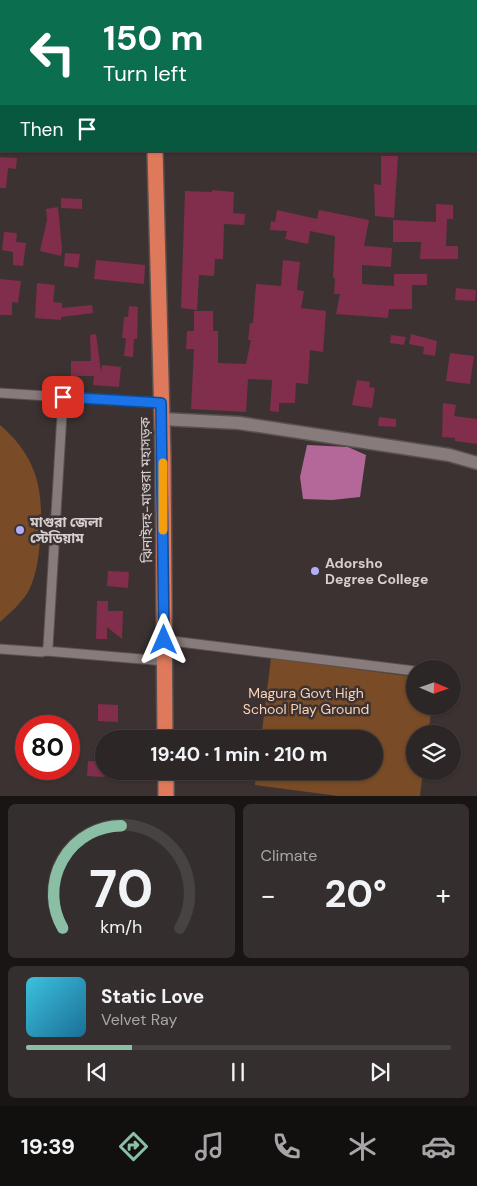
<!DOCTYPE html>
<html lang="en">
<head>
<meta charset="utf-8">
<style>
	body { margin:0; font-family:"DM Sans","Noto Sans Bengali",sans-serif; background:#352e2e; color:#f1f3f6; height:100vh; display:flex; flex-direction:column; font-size:19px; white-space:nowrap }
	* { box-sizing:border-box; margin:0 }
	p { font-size:16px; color:#a7a5a7 }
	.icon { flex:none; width:28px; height:28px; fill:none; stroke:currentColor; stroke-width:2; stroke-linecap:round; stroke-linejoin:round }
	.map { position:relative; height:796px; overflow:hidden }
	.sheet { display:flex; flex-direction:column; gap:8px; padding:8px; background:#191515; flex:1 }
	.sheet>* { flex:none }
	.banner { position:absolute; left:0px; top:0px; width:478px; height:152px; box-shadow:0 1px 4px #0004,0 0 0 1px #484343; background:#0b6e4f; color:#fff; overflow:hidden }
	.needle { width:32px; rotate:92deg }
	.controls { position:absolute; left:406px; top:660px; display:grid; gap:10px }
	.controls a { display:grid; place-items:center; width:55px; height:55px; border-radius:50%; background:#2d2626; box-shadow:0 1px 4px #0004,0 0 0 1px #484343; font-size:25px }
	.speed { position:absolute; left:15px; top:715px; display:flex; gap:10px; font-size:25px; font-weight:700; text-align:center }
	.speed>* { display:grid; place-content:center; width:65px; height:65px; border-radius:50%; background:#2d2626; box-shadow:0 1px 4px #0004,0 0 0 1px #484343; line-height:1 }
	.speed .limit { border:8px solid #d22; background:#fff; color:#111 }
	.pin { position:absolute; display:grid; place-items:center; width:42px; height:42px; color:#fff; margin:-21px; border-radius:10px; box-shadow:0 2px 8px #0006 }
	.me { position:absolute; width:55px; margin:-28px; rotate:0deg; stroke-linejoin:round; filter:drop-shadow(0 0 4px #0008) }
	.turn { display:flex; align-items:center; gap:18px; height:105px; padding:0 20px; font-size:22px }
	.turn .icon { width:65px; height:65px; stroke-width:2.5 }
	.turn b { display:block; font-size:35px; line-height:42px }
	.then { display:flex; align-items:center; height:48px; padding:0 20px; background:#0003; gap:10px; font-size:19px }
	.big { font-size:38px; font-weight:700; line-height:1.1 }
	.sheet .tile { flex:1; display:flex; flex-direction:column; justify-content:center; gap:8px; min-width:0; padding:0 18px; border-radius:8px; background:#352e2e }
	.sheet .dial { align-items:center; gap:0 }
	.dial svg { height:130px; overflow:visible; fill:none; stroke:#484343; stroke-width:7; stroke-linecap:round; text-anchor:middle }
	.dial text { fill:#f1f3f6; stroke:none }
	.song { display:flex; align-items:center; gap:15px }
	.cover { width:60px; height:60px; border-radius:8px; background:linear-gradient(135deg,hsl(190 70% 55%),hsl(200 70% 35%)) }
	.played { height:5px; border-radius:2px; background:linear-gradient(90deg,#8abfa5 25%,#484343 25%) }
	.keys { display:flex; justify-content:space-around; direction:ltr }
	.heat { display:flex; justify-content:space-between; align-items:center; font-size:28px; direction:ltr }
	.sheet .tiles { flex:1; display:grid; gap:8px; grid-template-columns:1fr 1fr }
	.tile:last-child { grid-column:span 2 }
	.trip { position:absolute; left:95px; top:730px; width:288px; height:50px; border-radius:25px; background:#2d2626; box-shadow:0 1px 4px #0004,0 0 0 1px #484343; font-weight:700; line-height:50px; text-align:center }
	.tabs { display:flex; height:80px; justify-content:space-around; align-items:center; background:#120f0f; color:#a7a5a7 }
	.tabs .icon { width:35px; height:35px }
	.tabs .selected { color:#8abfa5 }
	.tabs b { font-size:22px; color:#f1f3f6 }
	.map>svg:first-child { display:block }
	.green { fill:#794b26 }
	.water { fill:#b46799 }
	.building { fill:#802e4c }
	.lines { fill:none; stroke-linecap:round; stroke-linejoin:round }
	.street-casing { stroke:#595151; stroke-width:11 }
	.secondary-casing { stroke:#595151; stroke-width:15 }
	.highway-casing { stroke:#595151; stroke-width:18 }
	.street { stroke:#877b7b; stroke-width:9 }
	.secondary { stroke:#877b7b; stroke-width:12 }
	.highway { stroke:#de7a5b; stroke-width:15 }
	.route-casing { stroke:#114b97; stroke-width:12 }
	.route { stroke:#1a73e8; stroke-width:9 }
	.slow { stroke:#f59e0b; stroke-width:9 }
	.poi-dot { fill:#b0aefa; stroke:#3c3232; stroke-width:2 }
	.labels { text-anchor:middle; stroke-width:5; stroke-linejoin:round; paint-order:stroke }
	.street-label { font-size:14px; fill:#d7d0d0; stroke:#3c3232 }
	.poi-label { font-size:14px; font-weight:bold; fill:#d7d0d0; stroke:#3c3232; text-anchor:start }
	.park-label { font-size:14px; fill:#fbd3b7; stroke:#3c3232 }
</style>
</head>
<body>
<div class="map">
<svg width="477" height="796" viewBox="0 0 477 796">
	<rect width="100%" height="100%" fill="#3c3232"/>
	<path class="green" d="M0 425C38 458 44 490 40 539 39 555 37 572 30 588 24 601 11 612 0 622Z
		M271 658 415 677V706H432L428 734H415V771H423L420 796H338L255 785 256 771H374V739H261Z"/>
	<path class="water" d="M307 445 348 447 366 455 360 497 332 500 303 499 300 477Z"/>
	<path class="building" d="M381 156H398L394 218 375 216 374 184 381 185Z
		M0 157 17 158 16 169 8 168 6 188H0Z
		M212 190 234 192 233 213 245 214 244 225 224 224 223 259H215L214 276 199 275 197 310 181 308 185 191 212 192Z
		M61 198 82 199V209L61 208Z
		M436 204 453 205V219H447L446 246H458V259H420L421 242H393V220L436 222Z
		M58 207 62 249 61 256 40 251 47 220 46 209Z
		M277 210 317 219 319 210 369 220 364 246 392 248 391 267 362 265V284L394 286V274H427V285H412V309H389L388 318 336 314 340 294H334L335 278H333L335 236 310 231 308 244 285 239 287 231 270 230 271 221 275 222Z
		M4 232 17 233 16 242 26 243 23 266 13 265V252L2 250Z
		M65 253 80 254 78 268 64 266Z
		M96 260 145 265 144 284 94 279Z
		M283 260 300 262 297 290 304 291 301 308 326 311 323 352 310 350 308 384 296 383 295 403H279V412L270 411 272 380 248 379 246 412 191 409 194 349H186L187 331H194V311H213V331H218V363L246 364 251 340H248L250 323H253L256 284 281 286Z
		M0 279 21 281 18 303 12 302V315H0Z
		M37 283 55 285 53 302 62 303V308L92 305 93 313 61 317V320L35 318Z
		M456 288 476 290 475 301 455 300Z
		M129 306 138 307 137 339H134L133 357 124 356 126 338H122L124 317H128Z
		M96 334 101 372 102 365 121 367 119 387 93 385 94 376H71V361H91L90 335Z
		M411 334 437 341 435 356 423 354 424 347 409 344Z
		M391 335 406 337 404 345 390 343Z
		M450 353 474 356 470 384 446 381Z
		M357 380 370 382 369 387 375 388 372 408 352 405Z
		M443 403 456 405 454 416 477 419V444L455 441V438L442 437Z
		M379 417 396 419V427L378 426Z
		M108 571 129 572 128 588 107 586Z
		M97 601H108V611H123L122 639 107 627V639H96Z
		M98 704 118 705V722L98 721Z
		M88 761 104 762V777L87 776Z"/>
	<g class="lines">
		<defs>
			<path id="street" d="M0 26 1 27
				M0 393 161 403
				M164 640 415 671
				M0 649 42 652 46 651 48 647 63 397
				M46 651 165 661"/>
			<path id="secondary" d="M162 419 239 423 449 455 477 463"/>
			<path id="highway" d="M151 0V1
				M155 151 163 458 165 739
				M166 771V796"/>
		</defs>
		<use href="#street" class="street-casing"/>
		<use href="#secondary" class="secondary-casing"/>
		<use href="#highway" class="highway-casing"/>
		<use href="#street" class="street"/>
		<use href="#secondary" class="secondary"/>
		<use href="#highway" class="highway"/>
	</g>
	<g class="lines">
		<defs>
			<path id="route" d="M63 397 161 403 164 640"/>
		</defs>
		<use href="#route" class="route-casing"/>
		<use href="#route" class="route"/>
		<path class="slow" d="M163 463V530"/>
	</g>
	<g class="poi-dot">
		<circle cx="20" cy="530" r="5"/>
		<circle cx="315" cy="571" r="5"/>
	</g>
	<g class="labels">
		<g class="street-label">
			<text transform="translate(146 490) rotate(-91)" y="5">ঝিনাইদহ-মাগুরা মহাসড়ক</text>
		</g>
		<g class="poi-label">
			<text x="30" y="527">মাগুরা জেলা<tspan x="30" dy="16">স্টেডিয়াম</tspan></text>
			<text x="325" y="568">Adorsho<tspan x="325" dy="16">Degree College</tspan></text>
		</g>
		<g class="park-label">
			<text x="306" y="698">Magura Govt High<tspan x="306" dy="16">School Play Ground</tspan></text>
		</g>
	</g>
</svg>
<div class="controls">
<a><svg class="needle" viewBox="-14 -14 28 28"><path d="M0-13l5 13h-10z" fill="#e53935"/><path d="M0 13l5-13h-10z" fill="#a7a5a7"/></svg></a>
<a><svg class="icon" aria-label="layers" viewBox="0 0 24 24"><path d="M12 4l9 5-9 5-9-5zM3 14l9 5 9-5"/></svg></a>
</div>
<div class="speed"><div class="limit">80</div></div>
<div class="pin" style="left:63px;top:397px;background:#d93025"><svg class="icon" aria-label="arrive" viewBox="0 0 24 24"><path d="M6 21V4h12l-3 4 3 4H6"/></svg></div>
<svg class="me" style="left:164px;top:640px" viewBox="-20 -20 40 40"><path d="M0-17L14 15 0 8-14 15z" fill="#1a73e8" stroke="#fff" stroke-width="4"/></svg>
<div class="trip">19:40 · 1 min · 210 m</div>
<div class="banner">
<div class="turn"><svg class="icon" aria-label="left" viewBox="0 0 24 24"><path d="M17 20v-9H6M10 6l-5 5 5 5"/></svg><div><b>150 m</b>Turn left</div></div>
<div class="then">Then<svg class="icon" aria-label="arrive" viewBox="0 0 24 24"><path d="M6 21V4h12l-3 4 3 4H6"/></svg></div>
</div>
</div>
<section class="sheet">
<div class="tiles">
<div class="tile dial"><svg viewBox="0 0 100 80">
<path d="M14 69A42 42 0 1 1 86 69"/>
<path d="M14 69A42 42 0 0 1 50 6" stroke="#8abfa5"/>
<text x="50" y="56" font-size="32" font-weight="700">70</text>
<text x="50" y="72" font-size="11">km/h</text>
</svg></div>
<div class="tile"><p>Climate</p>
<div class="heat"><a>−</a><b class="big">20°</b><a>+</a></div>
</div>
<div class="tile">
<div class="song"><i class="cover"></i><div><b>Static Love</b><p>Velvet Ray</p></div></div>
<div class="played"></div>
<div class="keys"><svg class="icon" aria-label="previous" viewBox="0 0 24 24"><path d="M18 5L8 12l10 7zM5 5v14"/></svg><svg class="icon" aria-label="pause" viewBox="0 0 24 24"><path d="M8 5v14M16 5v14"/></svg><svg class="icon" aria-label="next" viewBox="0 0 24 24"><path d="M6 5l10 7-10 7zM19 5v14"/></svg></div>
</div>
</div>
</section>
<nav class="tabs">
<b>19:39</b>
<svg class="icon selected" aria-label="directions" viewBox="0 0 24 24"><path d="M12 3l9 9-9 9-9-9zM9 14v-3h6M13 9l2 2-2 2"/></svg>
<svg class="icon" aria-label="music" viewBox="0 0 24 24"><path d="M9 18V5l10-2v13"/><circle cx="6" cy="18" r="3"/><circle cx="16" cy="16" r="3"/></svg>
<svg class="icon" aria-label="phone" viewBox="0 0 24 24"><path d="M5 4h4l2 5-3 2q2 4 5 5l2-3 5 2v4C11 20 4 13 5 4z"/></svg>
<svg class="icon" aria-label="climate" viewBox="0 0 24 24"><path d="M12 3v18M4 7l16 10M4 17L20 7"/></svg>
<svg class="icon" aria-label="car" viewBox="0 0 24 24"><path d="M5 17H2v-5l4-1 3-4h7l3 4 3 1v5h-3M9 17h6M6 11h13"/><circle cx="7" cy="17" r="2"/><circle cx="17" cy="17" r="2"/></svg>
</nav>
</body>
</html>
